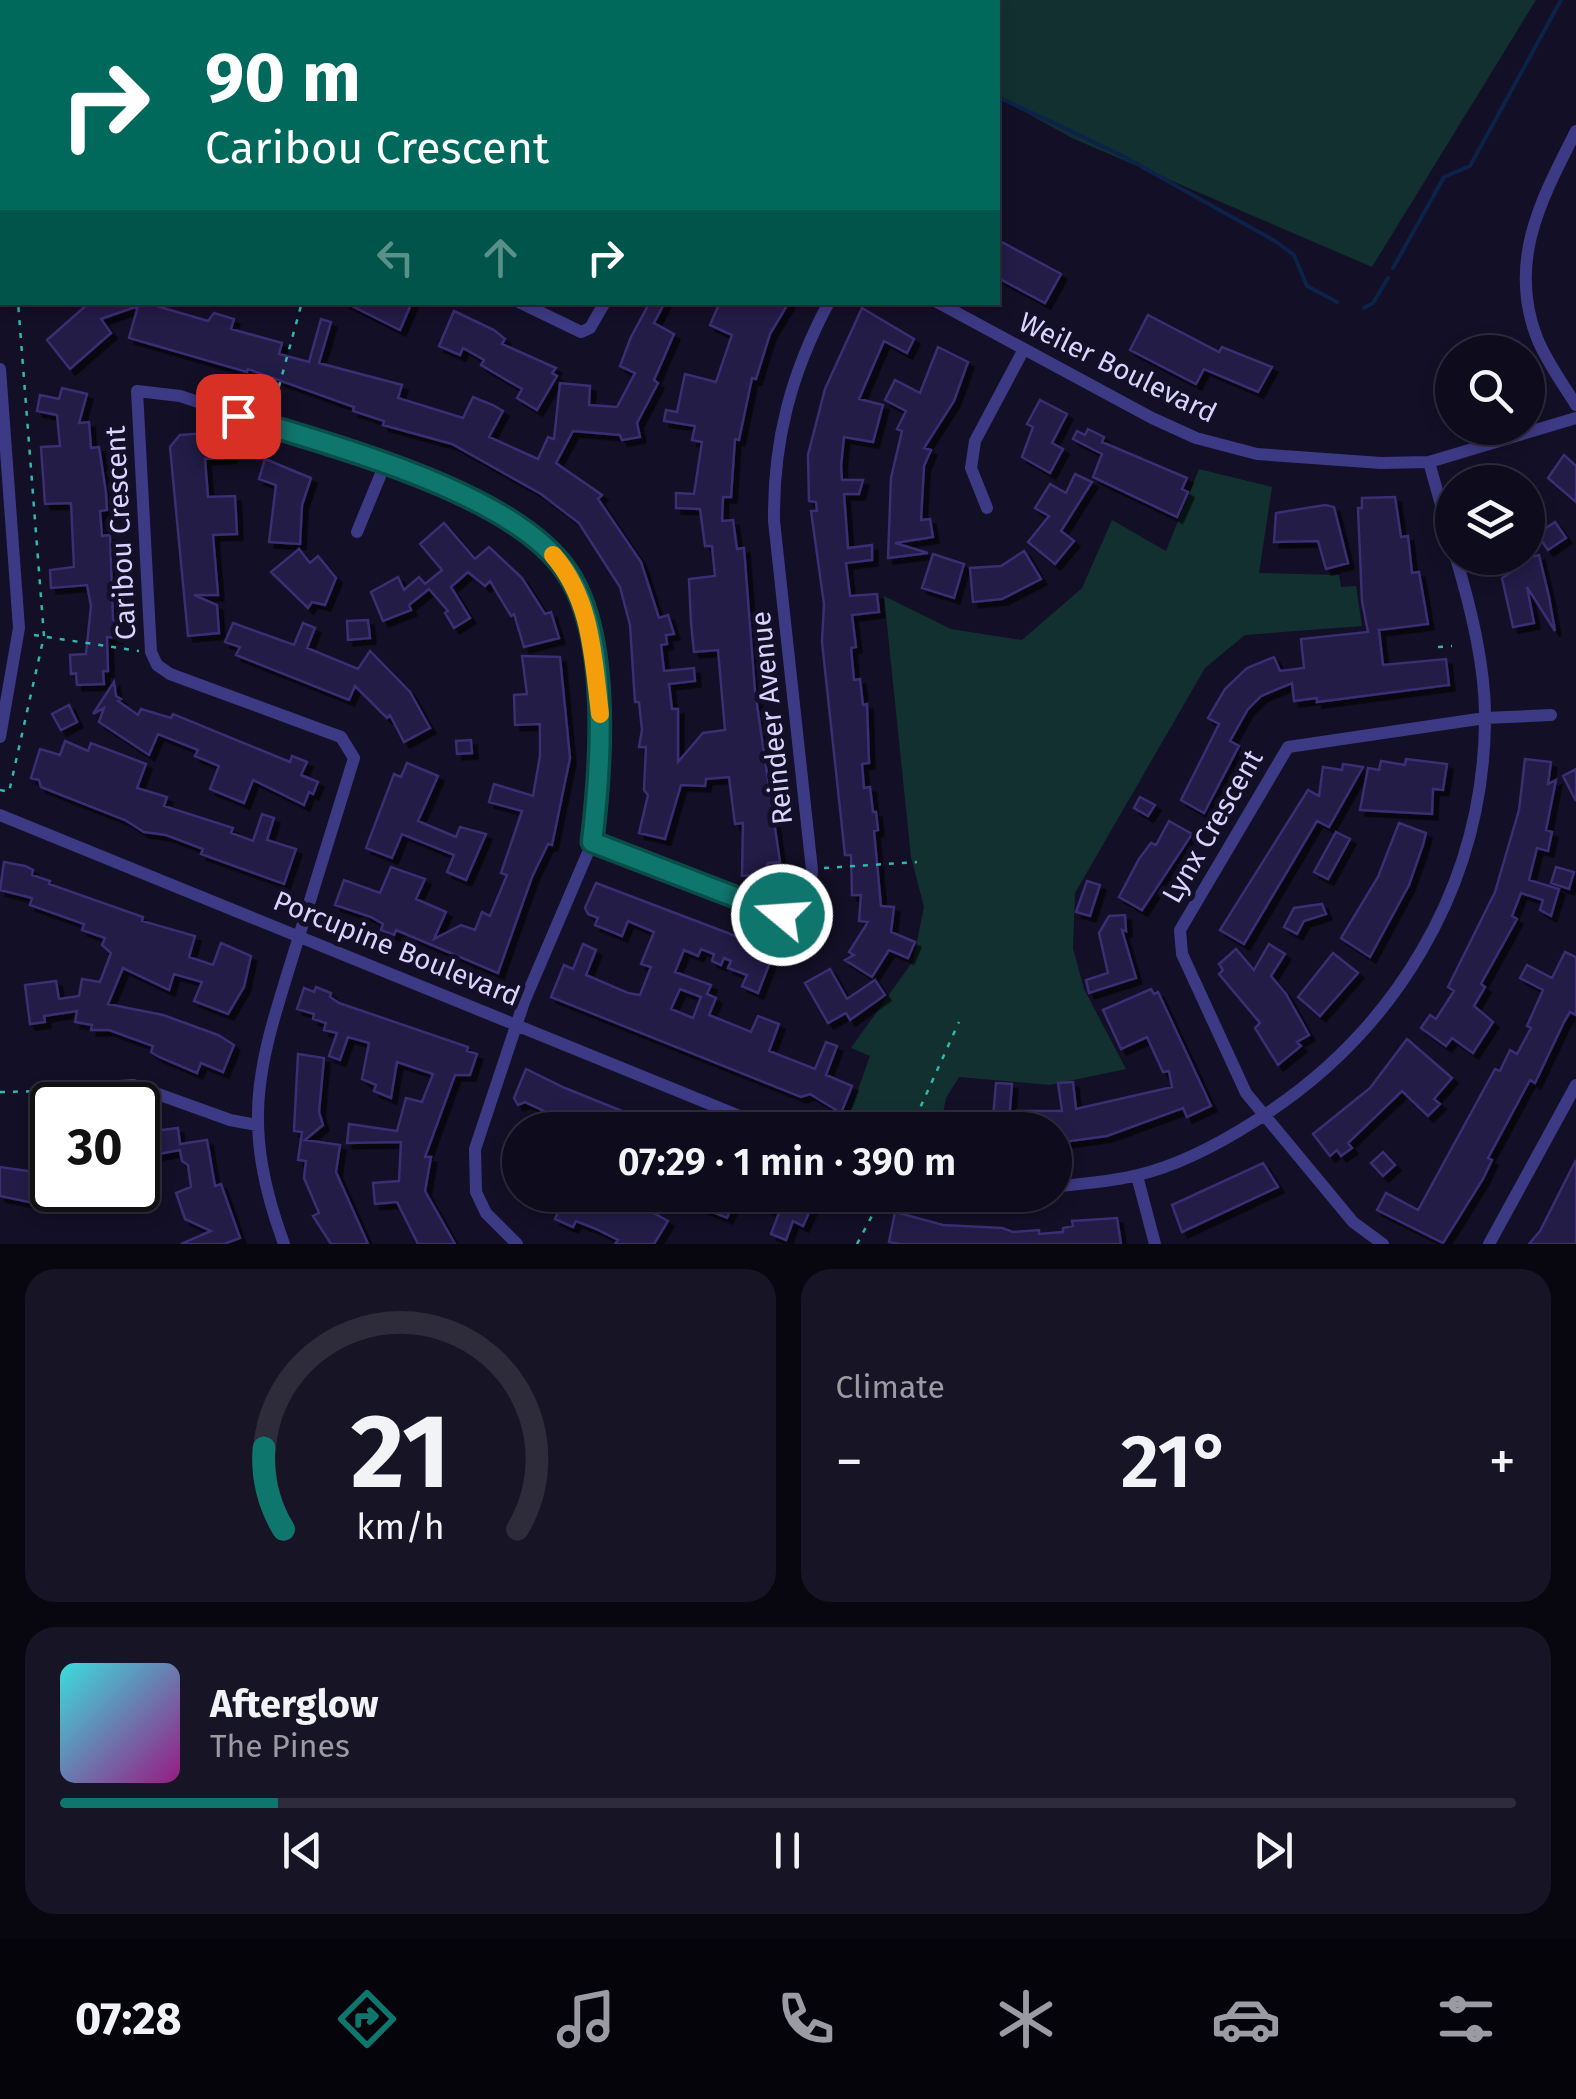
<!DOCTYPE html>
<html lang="en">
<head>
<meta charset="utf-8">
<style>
	body { margin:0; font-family:"Fira Sans",sans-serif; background:#171425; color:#f1f3f6; height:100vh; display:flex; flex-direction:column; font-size:38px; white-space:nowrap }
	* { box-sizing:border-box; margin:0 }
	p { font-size:32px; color:#9b9ba3 }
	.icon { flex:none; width:55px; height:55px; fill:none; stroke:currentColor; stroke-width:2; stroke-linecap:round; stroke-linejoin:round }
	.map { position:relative; height:1244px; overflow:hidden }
	.sheet { display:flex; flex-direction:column; gap:25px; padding:25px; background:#08060f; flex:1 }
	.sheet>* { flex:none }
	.guide { position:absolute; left:0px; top:0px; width:1000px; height:305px; box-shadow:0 5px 15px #0003,0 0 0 2px #2e2b3b; background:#00695c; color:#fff; overflow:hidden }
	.buttons { position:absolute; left:1435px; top:335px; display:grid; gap:20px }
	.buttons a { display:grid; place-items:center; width:110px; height:110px; border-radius:50%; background:#0e0b1c; box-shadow:0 5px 15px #0003,0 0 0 2px #2e2b3b; font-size:50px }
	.speed { position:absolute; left:30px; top:1082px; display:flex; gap:20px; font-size:50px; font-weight:700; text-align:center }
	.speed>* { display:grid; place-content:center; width:130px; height:130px; border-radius:50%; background:#0e0b1c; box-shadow:0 5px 15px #0003,0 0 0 2px #2e2b3b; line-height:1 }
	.speed .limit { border:5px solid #111; border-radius:15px; background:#fff; color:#111 }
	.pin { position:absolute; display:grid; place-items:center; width:85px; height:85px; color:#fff; margin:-42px; border-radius:20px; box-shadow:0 5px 15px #0006 }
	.me { position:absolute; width:110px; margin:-55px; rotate:288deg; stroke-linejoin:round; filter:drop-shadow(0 0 8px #0008) }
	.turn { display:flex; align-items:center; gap:35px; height:210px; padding:0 40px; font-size:45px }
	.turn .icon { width:130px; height:130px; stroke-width:2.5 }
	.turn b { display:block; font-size:70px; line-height:85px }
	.lanes { display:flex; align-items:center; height:95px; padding:0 40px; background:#0003; justify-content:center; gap:50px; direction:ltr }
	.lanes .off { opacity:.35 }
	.big { font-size:75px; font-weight:600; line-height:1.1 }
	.sheet .card { flex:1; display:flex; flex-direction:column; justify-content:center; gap:15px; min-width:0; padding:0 35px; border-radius:30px; background:#171425 }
	.sheet .dial { align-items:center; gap:0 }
	.dial svg { height:260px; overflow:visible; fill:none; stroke:#2e2b3b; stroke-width:7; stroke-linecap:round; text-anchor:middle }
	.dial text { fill:#f1f3f6; stroke:none }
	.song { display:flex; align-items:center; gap:30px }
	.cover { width:120px; height:120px; border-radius:15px; background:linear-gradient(135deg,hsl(180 70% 55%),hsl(310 70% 35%)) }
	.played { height:10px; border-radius:5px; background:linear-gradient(90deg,#0f766e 15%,#2e2b3b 15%) }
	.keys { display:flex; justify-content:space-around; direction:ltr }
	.heat { display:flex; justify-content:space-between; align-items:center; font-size:55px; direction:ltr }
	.sheet .tiles { flex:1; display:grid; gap:25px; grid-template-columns:1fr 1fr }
	.card:last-child { grid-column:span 2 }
	.trip { position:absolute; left:502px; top:1112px; width:570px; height:100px; border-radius:50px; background:#0e0b1c; box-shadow:0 5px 15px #0003,0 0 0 2px #2e2b3b; font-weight:600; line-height:100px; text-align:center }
	.menu { display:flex; height:160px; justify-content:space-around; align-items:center; background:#06040b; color:#9b9ba3 }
	.menu .icon { width:70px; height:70px }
	.menu .current { color:#0f766e }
	.menu b { font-size:45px; color:#f1f3f6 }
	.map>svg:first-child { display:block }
	.green { fill:#12302f }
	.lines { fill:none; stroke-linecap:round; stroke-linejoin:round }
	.stream { stroke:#0c2248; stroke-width:4 }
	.building { fill:#241b47; stroke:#3b2d73; stroke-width:2.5; fill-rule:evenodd; filter:url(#shadow) }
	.path { stroke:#2fb8b0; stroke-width:2.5; stroke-dasharray:5 8; stroke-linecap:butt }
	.street { stroke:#3d3a85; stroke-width:12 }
	.route-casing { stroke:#0a4d48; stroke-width:25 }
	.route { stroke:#0f766e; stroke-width:18 }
	.slow { stroke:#f59e0b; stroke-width:18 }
	.labels { text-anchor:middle; stroke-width:10; stroke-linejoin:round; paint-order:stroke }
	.street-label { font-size:28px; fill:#d9d4ff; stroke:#130f26 }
</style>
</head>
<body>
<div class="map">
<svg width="1576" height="1244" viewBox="0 0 1576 1244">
	<defs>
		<filter id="shadow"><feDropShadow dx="5.5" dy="5.5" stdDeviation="0" flood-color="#0009"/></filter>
	</defs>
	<rect width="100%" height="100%" fill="#130f26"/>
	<path class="green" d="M819 0H1536L1372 267 1072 138 998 97V2Z
		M1199 469 1272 487 1259 573 1339 575 1341 587 1356 586 1362 626 1245 635 1205 668 1075 893 1073 948 1084 989 1126 1069 1050 1085 959 1077 946 1098 940 1130 844 1129 870 1056 851 1048 913 961 924 907 911 857 884 596 951 629 1022 640 1082 588 1112 520 1166 551Z"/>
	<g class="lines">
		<path class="stream" d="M820 0 828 2
			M998 97 1119 154 1275 241 1294 255 1307 286 1337 302
			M1393 268 1444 177 1470 166 1561 0
			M1364 308 1373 303 1388 278"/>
	</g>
	<path class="building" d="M998 240 1061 274 1045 303 998 278Z
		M90 302H143L208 321 214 313 234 319 231 329 282 343 279 354 309 362 321 319 331 322 319 363 402 385 398 398 463 418 473 397 493 405 503 411 489 437 538 459 548 437 554 439 560 383 590 386 589 405 617 407 635 373 620 366 631 337 650 302H665L654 323 674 334 654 380 658 383 637 423 640 437 622 440 620 435 573 431 556 463 602 495 598 499 641 562 659 618 668 615 674 634 666 635 667 644 661 645 664 671 694 668 695 681 669 684 672 709H678V762L703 733 725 730 718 650 694 652 691 623 689 579 715 576 712 546H705L700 509 676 508V493L694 494 702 442 692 440 695 426 664 421 666 410 677 412 685 374 716 382 732 335 710 325 720 302H789L770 334 756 379 752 378 739 440 735 439 731 497H723L722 521 733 520 737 549 744 548 755 691 780 862 768 863 764 874 742 876 743 823 735 824 729 777 706 779 705 786 681 785 665 839 639 833 648 795 644 790 646 747H639L642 730 639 702H635L630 625 620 587 579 523 541 494 452 444 383 425 384 421 353 411 354 407 248 369 247 372 129 338 138 306 101 319 111 333 70 369 47 340Z
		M344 302H412L400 330Z
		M862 308 914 339 907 353 884 341 859 399 883 405 873 442 844 437 841 466 842 480H863L859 494H844L848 548 872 545V560L846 563 850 596 877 594 879 612 852 615 856 647 851 648 854 680 860 679 863 705 867 704 869 763 862 764 864 788 870 787 873 812H876L878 830 874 831 881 906 894 907 891 932 915 942 908 958 889 950 872 977 845 960 854 955 849 952 868 922 859 921 861 895H852L851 855H845L822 642 824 604 811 511H817L816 502 809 501 808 455 825 389Z
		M454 311 494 330 505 339 502 344 556 368 552 373 557 376 537 410 517 398 522 389 481 365 484 360 463 348 460 355 439 346Z
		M1148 315 1219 352 1222 347 1272 367 1258 392 1204 369 1196 384 1130 350Z
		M938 347 968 362 954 401 924 448 931 450 924 466 921 520 930 519 933 537 895 543 928 553 888 558 891 478 902 431 897 429 906 411 885 400 895 380 920 393Z
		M62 388 87 394 79 423 89 422 91 448 99 447 106 493 107 510 100 511 102 536 110 535 113 619 118 628 117 638 107 637 108 671H103L104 684 77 685 76 673 71 674 70 655 86 654 91 606 87 585 51 588 50 570 74 567 71 503 45 504 41 447 60 446 57 415 37 411 40 395 59 399Z
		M1040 400 1067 414 1052 443 1063 449 1050 473 1022 457 1033 427 1027 424Z
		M1088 429 1104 437 1102 442 1187 478 1182 489 1188 492 1177 517 1093 477 1102 454 1073 439 1077 431 1085 435Z
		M207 433 208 446 231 445V457L205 459 208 497 235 496 237 534 213 535 218 595H194L217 605 219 633 188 636 170 447 180 435Z
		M1564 455 1576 466V502L1548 478Z
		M265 459 311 478 302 505 300 544 269 542 276 485 259 479Z
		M1075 474 1092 482 1061 531 1074 541 1055 564 1028 542 1049 516 1035 508 1050 484 1066 493Z
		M1395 497 1401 537 1408 536 1412 573 1419 572 1428 624 1379 630 1383 665 1446 659 1449 685 1317 702V698L1294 701 1292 683 1261 696 1248 709 1230 741 1239 746 1204 813 1181 800 1219 724 1208 718 1225 689 1247 668 1274 657 1280 671 1304 668 1301 639 1368 632 1362 601 1358 508H1362V498Z
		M1325 505 1334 507 1348 563 1326 569 1318 541 1274 542 1276 513Z
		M1555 522 1566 538 1548 550 1537 534Z
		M444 523 475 559 489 547 522 578 545 614 551 612 559 638 524 647 514 614 511 616 490 581 485 586 468 572 451 587 470 618 454 628 445 613 448 611 429 589 409 605 411 610 383 621 371 592 398 577 404 590 419 577 425 584 442 570 420 544Z
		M299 549 310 563 318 556 336 578 325 605 312 602 308 608 271 572Z
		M1024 551 1041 579 1002 599 973 602 970 568 1001 566Z
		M933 554 964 564 954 598 922 588Z
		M1539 555 1549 597 1555 631 1527 587 1534 623 1513 627 1502 578 1516 569 1511 562Z
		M368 620 370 638 348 640 347 621Z
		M233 623 294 645 303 623 315 628 307 648 358 669 370 651 410 692 430 728 404 742 390 715 387 718 355 686 349 700 236 655 240 647 225 642Z
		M522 656 560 657 570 758 552 845 548 844 532 877 498 973 396 930 394 935 381 930 383 924 371 917 335 905 344 880 380 893 391 867 425 879 416 899 446 912 434 939 461 925 475 930 482 912 490 916 507 875 501 873 522 811 489 802 494 784 533 796 540 756V724L515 725 514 695 527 694Z
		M114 682 116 696 121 699 118 701 138 715 141 709 171 718 173 714 290 762 292 756 307 762 301 775 318 782 313 794 309 792 304 805 253 780 244 803 210 789 219 766 195 756 198 750 158 734 149 755 99 722 104 708 93 714Z
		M69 705 77 722 61 730 52 714Z
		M471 740 472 753 457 754 456 741Z
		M65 741 88 751 91 743 146 764 137 788 167 797 164 806 233 828 231 833 253 841 262 814 274 818 267 840 296 849 284 884 201 854 203 849 166 835 144 832 125 820 41 787 39 780 31 778 40 749 60 755Z
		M1406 759 1447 764 1443 790 1433 789 1432 814 1360 810 1368 768 1379 770 1381 761 1405 765Z
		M1525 759 1551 762 1548 784 1556 780 1546 830 1552 832 1548 851 1537 848 1529 880 1559 889 1551 916 1540 910 1543 900 1521 893 1512 916 1517 919 1481 984 1485 987 1474 1006 1493 1022 1473 1053 1452 1038 1446 1046 1421 1028 1430 1015 1436 1019 1454 991 1448 987 1495 892 1519 810Z
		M407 763 438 776 418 821 456 837 460 827 486 834 466 880 447 872 454 855 402 834 392 858 366 848 394 774 401 777Z
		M1343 764 1363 767 1329 827 1317 821 1244 944 1220 930 1308 790 1319 796 1323 767 1342 770Z
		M1576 769V801L1563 776Z
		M1140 797 1155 805 1148 816 1134 808Z
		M1169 821 1192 834 1142 910 1119 897 1139 859 1151 843 1156 845Z
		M1399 823 1426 833 1423 845 1409 885 1370 957 1341 938 1378 877Z
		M1336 832 1350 839 1328 879 1314 872Z
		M4 862 25 866 33 870 32 875 50 881 49 884 143 917 142 921 195 936 189 957 213 965 221 943 251 956 244 987 228 1014 194 1001 202 982 174 974 169 990 123 968 108 1004 163 1015 218 1035 234 1045 223 1072 201 1063 197 1073 159 1057 151 1052 153 1046 109 1030H91L92 1025 75 1022 77 1011 44 1016 45 1022 30 1024 25 985 56 981 59 999 79 996 82 979 100 982 111 953 102 945 105 938 82 930 84 924 30 905 32 898 0 890Z
		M1556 867 1574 872 1569 889 1551 883Z
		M1087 881 1100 885 1090 916 1076 912Z
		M596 883 733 935 772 957 758 993 742 986 747 975 728 968 731 961 724 958 721 965 712 961 714 954 701 949 698 956 684 950 675 972 711 985 707 994 716 998 709 1015 751 1032 758 1016 779 1024 769 1051 815 1069 826 1042 837 1046 826 1075 852 1086 841 1113 810 1094 801 1097 551 997 564 965 573 969 583 944 596 950 586 975 628 993 640 995 651 967 641 964 654 932 628 921 622 936 595 925 598 918 588 914 585 908ZM680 989 701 997 693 1018 671 1009Z
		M1322 904 1326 914 1304 921 1297 934 1284 927 1294 908Z
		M1125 915 1126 931 1122 930 1136 978 1089 993 1086 980 1108 973 1099 933 1109 916Z
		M1269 944 1285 954 1271 976 1286 994 1309 1035 1297 1042 1301 1046 1278 1065 1255 1028 1260 1023 1219 974 1223 970 1219 964 1236 949 1254 970Z
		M1565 952 1576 957V1015L1570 1012 1564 1022 1535 1083 1530 1080 1488 1158 1492 1160 1483 1179 1443 1243 1377 1210 1386 1193 1418 1210 1495 1069 1500 1071 1510 1050 1517 1054 1531 1028 1527 1026 1543 990 1520 978 1527 965 1552 978Z
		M1333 953 1358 973 1320 1016 1298 997Z
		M830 969 847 999 875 980 885 995 850 1020 846 1013 828 1023 805 983Z
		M316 987 331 993 330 997 339 1003 468 1047 467 1051 477 1054 470 1075H455L425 1157H431L425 1191 455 1244H418L397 1202 375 1204 373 1183 399 1181 401 1142 347 1143 349 1124 397 1131 406 1098 422 1102 433 1074 397 1062 391 1098 374 1091 376 1085 362 1079 369 1043 348 1037 340 1060 329 1056 337 1033 324 1030 326 1023 313 1019 314 1014 297 1009 304 988 314 992Z
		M1151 989 1154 994 1158 992 1211 1106 1187 1117 1183 1108 1107 1136 1055 1143V1130H943L945 1112 993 1118 996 1083 1012 1084 1009 1121 1016 1111H1062L1058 1083 1073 1082 1076 1109 1172 1087 1169 1071 1163 1072 1147 1037 1121 1049 1103 1010Z
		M1407 1039 1452 1078 1434 1099 1440 1104 1428 1116 1402 1091 1348 1143 1352 1148 1341 1156 1337 1150 1330 1156 1313 1134 1370 1088Z
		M298 1054 324 1058 319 1112 323 1125 305 1140 340 1145 336 1172 368 1244H331L313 1216 319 1213 304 1178 306 1161 298 1160 302 1132 294 1131Z
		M526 1069 565 1088 669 1130H603L577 1119 574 1125 525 1102 518 1105 514 1098Z
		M178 1128 180 1144 207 1140 215 1186 221 1184 240 1238 224 1244H181L211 1231 185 1219 176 1193 191 1187 188 1165 182 1161 180 1150 138 1158V1133Z
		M1383 1152 1395 1165 1383 1176 1371 1163Z
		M1576 1160V1244H1529L1540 1231Z
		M520 1161V1197H515L508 1163Z
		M1263 1163 1278 1187 1182 1232 1172 1205Z
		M0 1167 41 1173 34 1203 0 1196Z
		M552 1195H634L632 1201 668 1221 654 1244H615L618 1240 596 1229 576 1221 573 1227 555 1219 558 1212 547 1207Z
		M672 1195H817L803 1226 793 1221 786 1240 771 1234 779 1213 737 1196 727 1218Z
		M895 1212 943 1225 1002 1228 1013 1232 1039 1230V1234L1063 1232V1228L1073 1226 1072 1221 1117 1218 1121 1244H900L889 1242Z"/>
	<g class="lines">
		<path class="path" d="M0 262H2
			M272 412 302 302
			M34 635 139 651
			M1438 647 1452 646
			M0 790 9 792 44 636 18 302
			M824 868 917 862
			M0 1092 48 1091
			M910 1130 959 1022
			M857 1244 883 1195"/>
		<path class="street" d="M1576 131C1542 198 1507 261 1537 338 1546 361 1563 384 1576 405
			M0 171H2
			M519 302 581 332 590 328 605 302
			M937 302 1152 418 1196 438 1257 454 1381 463 1429 462 1576 418
			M0 369 19 628 0 737
			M1429 462 1452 544
			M987 508 971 468 975 441 1024 349
			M357 532 385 464
			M0 815 774 1130
			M592 843 757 909 796 914 809 905 812 870 774 521C773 441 791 373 829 302
			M59 1090 133 1085 230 1120 257 1125
			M1137 1176 1155 1244
			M1055 1187C1082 1183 1111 1182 1138 1175 1180 1165 1219 1144 1255 1121 1394 1034 1483 888 1485 722 1486 668 1471 609 1456 558
			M284 1244C236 1113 262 1058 300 933 318 875 336 817 354 758L341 737 170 674 157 665 151 652 137 391 180 396 385 464 506 520 550 553 567 572 581 602 590 631 600 719 592 843 524 1002 475 1149 476 1192 486 1213 517 1244
			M1383 1244 1353 1222 1246 1093 1182 954 1180 930 1288 747 1485 718 1551 715
			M1489 1244 1576 1085"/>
	</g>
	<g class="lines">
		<defs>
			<path id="route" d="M238 416C328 445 513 491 567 572 611 637 601 767 592 842L782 915"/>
		</defs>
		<use href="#route" class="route-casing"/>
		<use href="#route" class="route"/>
		<path class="slow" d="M553 555C592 600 593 658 600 714"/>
	</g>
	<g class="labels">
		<g class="street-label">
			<text transform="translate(1118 367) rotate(26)" y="10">Weiler Boulevard</text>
			<text transform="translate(120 533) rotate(-93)" y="10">Caribou Crescent</text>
			<text transform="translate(771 718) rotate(-96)" y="10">Reindeer Avenue</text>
			<text transform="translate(1212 826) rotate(-60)" y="10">Lynx Crescent</text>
			<text transform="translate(397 948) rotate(22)" y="10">Porcupine Boulevard</text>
		</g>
	</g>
</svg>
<div class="buttons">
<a><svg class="icon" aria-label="search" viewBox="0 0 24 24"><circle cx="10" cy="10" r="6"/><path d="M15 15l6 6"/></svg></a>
<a><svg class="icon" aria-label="layers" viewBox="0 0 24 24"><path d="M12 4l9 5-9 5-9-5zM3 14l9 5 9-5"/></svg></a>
</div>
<div class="speed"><div class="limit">30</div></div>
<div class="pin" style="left:238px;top:416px;background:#d93025"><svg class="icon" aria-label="arrive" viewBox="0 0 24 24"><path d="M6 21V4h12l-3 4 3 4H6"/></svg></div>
<svg class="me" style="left:782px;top:915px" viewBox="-20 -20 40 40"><circle r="17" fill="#0f766e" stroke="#fff" stroke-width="3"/><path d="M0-11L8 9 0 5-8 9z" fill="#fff"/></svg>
<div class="trip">07:29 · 1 min · 390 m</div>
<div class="guide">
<div class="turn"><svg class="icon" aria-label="right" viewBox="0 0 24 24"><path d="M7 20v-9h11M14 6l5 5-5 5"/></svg><div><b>90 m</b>Caribou Crescent</div></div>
<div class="lanes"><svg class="icon off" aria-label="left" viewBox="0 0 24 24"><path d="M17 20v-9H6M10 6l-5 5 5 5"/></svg><svg class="icon off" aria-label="ahead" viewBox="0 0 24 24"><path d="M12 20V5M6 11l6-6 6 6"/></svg><svg class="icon" aria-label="right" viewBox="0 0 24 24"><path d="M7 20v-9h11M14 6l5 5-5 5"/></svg></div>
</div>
</div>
<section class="sheet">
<div class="tiles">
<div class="card dial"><svg viewBox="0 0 100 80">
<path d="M14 69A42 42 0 1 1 86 69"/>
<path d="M14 69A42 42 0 0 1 8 44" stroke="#0f766e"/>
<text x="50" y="56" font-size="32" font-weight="700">21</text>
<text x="50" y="72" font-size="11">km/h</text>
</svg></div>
<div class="card"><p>Climate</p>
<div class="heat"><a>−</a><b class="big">21°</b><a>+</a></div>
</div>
<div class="card">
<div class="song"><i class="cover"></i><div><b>Afterglow</b><p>The Pines</p></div></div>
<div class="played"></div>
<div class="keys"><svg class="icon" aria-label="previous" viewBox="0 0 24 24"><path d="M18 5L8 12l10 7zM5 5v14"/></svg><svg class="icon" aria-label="pause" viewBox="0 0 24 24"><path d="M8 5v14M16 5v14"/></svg><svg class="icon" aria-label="next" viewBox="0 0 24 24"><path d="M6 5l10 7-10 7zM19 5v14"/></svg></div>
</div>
</div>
</section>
<nav class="menu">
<b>07:28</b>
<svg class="icon current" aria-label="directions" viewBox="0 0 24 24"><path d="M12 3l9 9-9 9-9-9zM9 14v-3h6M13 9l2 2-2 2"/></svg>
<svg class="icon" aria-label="music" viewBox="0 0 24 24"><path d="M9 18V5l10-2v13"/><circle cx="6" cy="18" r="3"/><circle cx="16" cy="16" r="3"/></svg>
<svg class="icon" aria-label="phone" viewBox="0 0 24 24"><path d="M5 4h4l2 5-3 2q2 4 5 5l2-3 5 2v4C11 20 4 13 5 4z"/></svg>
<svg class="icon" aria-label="climate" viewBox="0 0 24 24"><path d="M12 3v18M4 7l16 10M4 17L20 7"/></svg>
<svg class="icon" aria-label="car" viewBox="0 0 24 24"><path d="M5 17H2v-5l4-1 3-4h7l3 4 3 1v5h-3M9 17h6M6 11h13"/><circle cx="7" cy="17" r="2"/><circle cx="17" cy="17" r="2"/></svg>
<svg class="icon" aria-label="filters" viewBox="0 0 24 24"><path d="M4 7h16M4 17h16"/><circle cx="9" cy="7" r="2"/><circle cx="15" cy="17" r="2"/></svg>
</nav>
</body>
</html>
